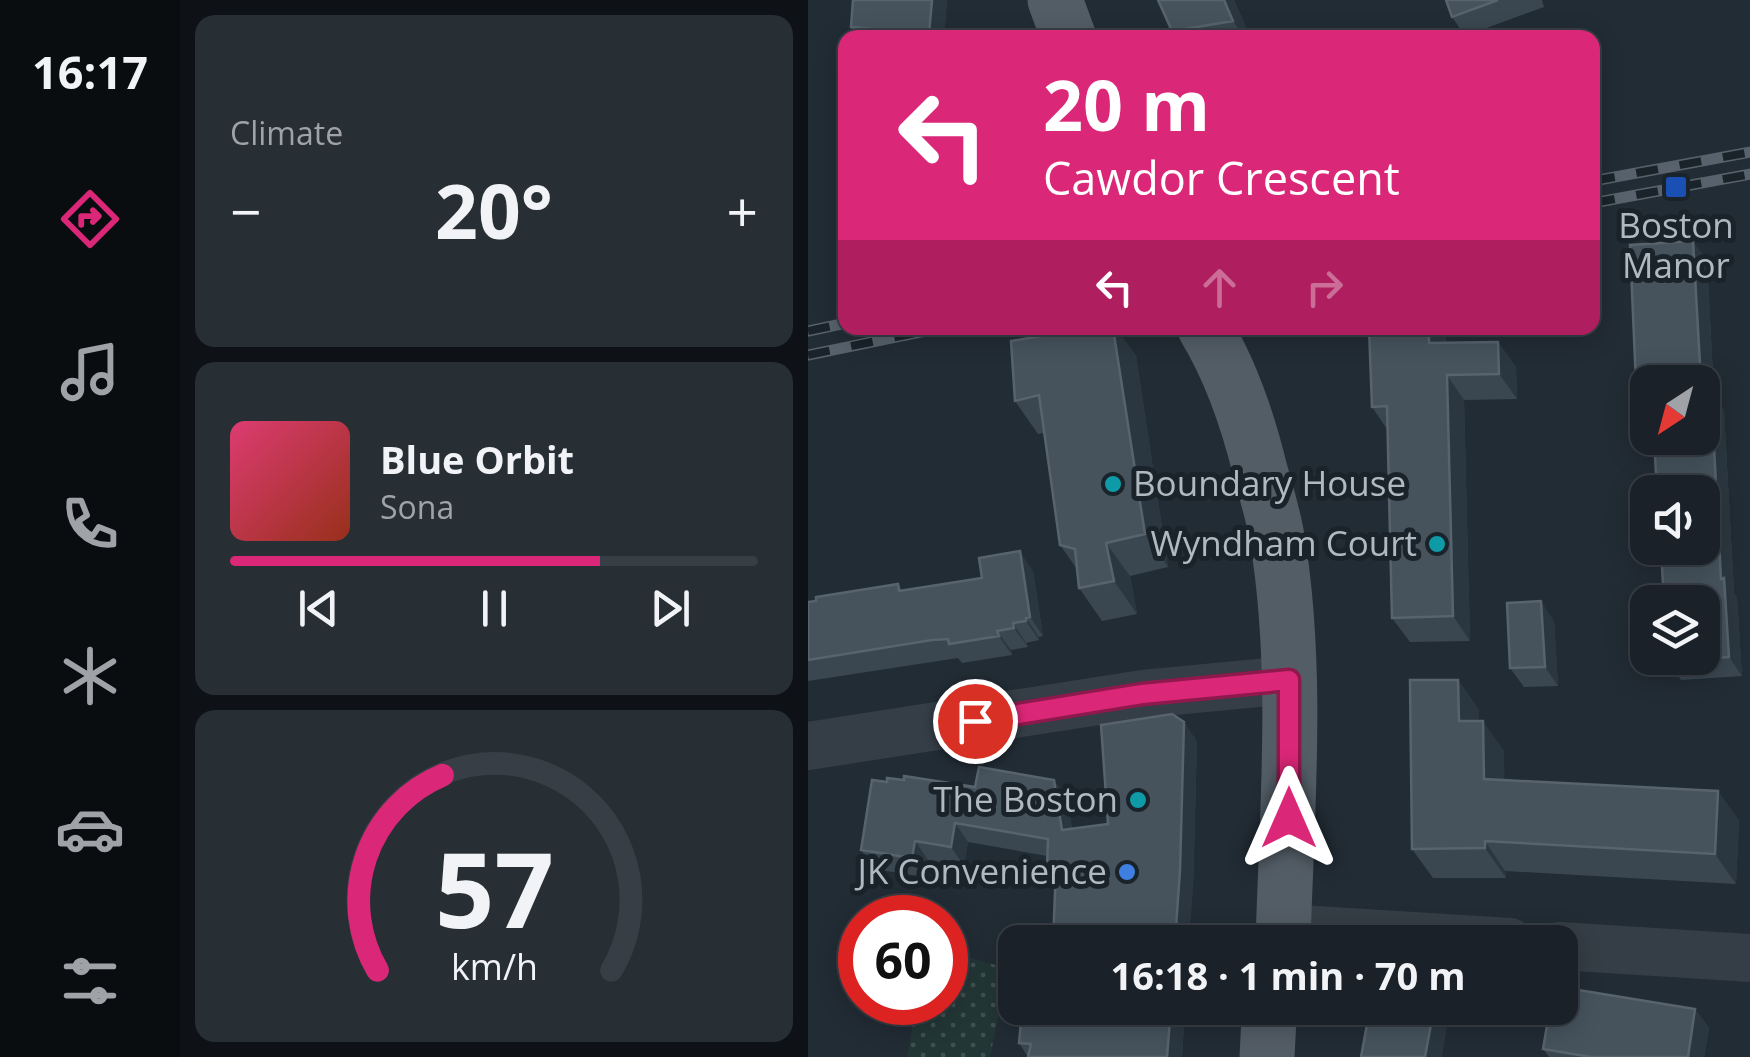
<!DOCTYPE html>
<html lang="en">
<head>
<meta charset="utf-8">
<style>
	body { margin:0; font-family:"Open Sans",sans-serif; background:#272e34; color:#f1f3f6; height:100vh; display:flex; flex-direction:column; font-size:38px; white-space:nowrap }
	* { box-sizing:border-box; margin:0 }
	p { font-size:32px; color:#9fa3a8 }
	.icon { flex:none; width:55px; height:55px; fill:none; stroke:currentColor; stroke-width:2; stroke-linecap:round; stroke-linejoin:round }
	.map { position:relative; flex:1; overflow:hidden }
	.details { display:flex; flex-direction:column; gap:15px; padding:15px; background:#0e1216; width:628px }
	.details>* { flex:none }
	.banner { position:absolute; left:30px; top:30px; width:762px; height:305px; border-radius:20px; box-shadow:0 5px 25px #0003,0 0 0 2px #383e45; background:#db2777; color:#fff; overflow:hidden }
	.needle { width:65px; rotate:216deg }
	.controls { position:absolute; left:822px; top:365px; display:grid; gap:20px }
	.controls a { display:grid; place-items:center; width:90px; height:90px; border-radius:20px; background:#1a2128; box-shadow:0 5px 25px #0003,0 0 0 2px #383e45; font-size:50px }
	.speed { position:absolute; left:30px; top:895px; display:flex; gap:20px; font-size:50px; font-weight:700; text-align:center }
	.speed>* { display:grid; place-content:center; width:130px; height:130px; border-radius:50%; background:#1a2128; box-shadow:0 5px 25px #0003,0 0 0 2px #383e45; line-height:1 }
	.speed .limit { border:15px solid #d22; background:#fff; color:#111 }
	.pin { position:absolute; display:grid; place-items:center; width:85px; height:85px; color:#fff; margin:-42px; border:5px solid #fff; border-radius:50%; box-shadow:0 2px 10px #0007 }
	.me { position:absolute; width:110px; margin:-55px; rotate:0deg; stroke-linejoin:round; filter:drop-shadow(0 0 8px #0008) }
	.turn { display:flex; align-items:center; gap:35px; height:210px; padding:0 40px; font-size:45px }
	.turn .icon { width:130px; height:130px; stroke-width:2.5 }
	.turn b { display:block; font-size:70px; line-height:85px }
	.lanes { display:flex; align-items:center; height:95px; padding:0 40px; background:#0003; justify-content:center; gap:50px; direction:ltr }
	.lanes .off { opacity:.35 }
	.big { font-size:75px; font-weight:700; line-height:1.1 }
	.details .widget { flex:1; display:flex; flex-direction:column; justify-content:center; gap:15px; min-width:0; padding:0 35px; border-radius:20px; background:#272e34 }
	.details .dial { align-items:center; gap:0 }
	.dial svg { height:260px; overflow:visible; fill:none; stroke:#383e45; stroke-width:7; stroke-linecap:round; text-anchor:middle }
	.dial text { fill:#f1f3f6; stroke:none }
	.song { display:flex; align-items:center; gap:30px }
	.cover { width:120px; height:120px; border-radius:15px; background:linear-gradient(135deg,hsl(340 70% 55%),hsl(10 70% 35%)) }
	.played { height:10px; border-radius:5px; background:linear-gradient(90deg,#db2777 70%,#383e45 70%) }
	.keys { display:flex; justify-content:space-around; direction:ltr }
	.heat { display:flex; justify-content:space-between; align-items:center; font-size:55px; direction:ltr }
	.trip { position:absolute; left:190px; top:925px; width:580px; height:100px; border-radius:20px; background:#1a2128; box-shadow:0 5px 25px #0003,0 0 0 2px #383e45; font-weight:700; line-height:100px; text-align:center }
	main { display:flex; flex:1; min-height:0 }
	.dock { display:flex; flex-direction:column; width:180px; justify-content:space-around; align-items:center; background:#0a0d10; color:#9fa3a8 }
	.dock .icon { width:70px; height:70px }
	.dock .current { color:#db2777 }
	.dock b { font-size:45px; color:#f1f3f6 }
	.map>svg:first-child { display:block }
	.park { fill:url(#park-dots) }
	.lines { fill:none; stroke-linecap:round; stroke-linejoin:round }
	.minor { stroke:#353e46; stroke-width:48 }
	.major { stroke:#535d66; stroke-width:55 }
	.rail-casing { stroke:#57626c; stroke-width:11 }
	.rail { stroke:#1a232a; stroke-width:8; stroke-dasharray:22; stroke-linecap:butt }
	.wall { fill:#3a4751 }
	.shaded-wall { fill:#2b3740 }
	.building { fill:#46535d; stroke:#57636d; stroke-width:2.5 }
	.route-casing { stroke:#8e194d; stroke-width:25 }
	.route { stroke:#db2777; stroke-width:18 }
	.transit-dot { fill:#1a4fb4; stroke:#1a232a; stroke-width:4 }
	.culture-dot { fill:#0f9aa8; stroke:#1a232a; stroke-width:4 }
	.shop-dot { fill:#3f7fe0; stroke:#1a232a; stroke-width:4 }
	.labels { text-anchor:middle; stroke-width:10; stroke-linejoin:round; paint-order:stroke }
	.poi-label { font-size:35px; fill:#afb9c2; stroke:#1a232a; text-anchor:end }
</style>
</head>
<body>
<main>
<nav class="dock">
<b>16:17</b>
<svg class="icon current" aria-label="directions" viewBox="0 0 24 24"><path d="M12 3l9 9-9 9-9-9zM9 14v-3h6M13 9l2 2-2 2"/></svg>
<svg class="icon" aria-label="music" viewBox="0 0 24 24"><path d="M9 18V5l10-2v13"/><circle cx="6" cy="18" r="3"/><circle cx="16" cy="16" r="3"/></svg>
<svg class="icon" aria-label="phone" viewBox="0 0 24 24"><path d="M5 4h4l2 5-3 2q2 4 5 5l2-3 5 2v4C11 20 4 13 5 4z"/></svg>
<svg class="icon" aria-label="climate" viewBox="0 0 24 24"><path d="M12 3v18M4 7l16 10M4 17L20 7"/></svg>
<svg class="icon" aria-label="car" viewBox="0 0 24 24"><path d="M5 17H2v-5l4-1 3-4h7l3 4 3 1v5h-3M9 17h6M6 11h13"/><circle cx="7" cy="17" r="2"/><circle cx="17" cy="17" r="2"/></svg>
<svg class="icon" aria-label="filters" viewBox="0 0 24 24"><path d="M4 7h16M4 17h16"/><circle cx="9" cy="7" r="2"/><circle cx="15" cy="17" r="2"/></svg>
</nav>
<section class="details">
<div class="widget"><p>Climate</p>
<div class="heat"><a>−</a><b class="big">20°</b><a>+</a></div>
</div>
<div class="widget">
<div class="song"><i class="cover"></i><div><b>Blue Orbit</b><p>Sona</p></div></div>
<div class="played"></div>
<div class="keys"><svg class="icon" aria-label="previous" viewBox="0 0 24 24"><path d="M18 5L8 12l10 7zM5 5v14"/></svg><svg class="icon" aria-label="pause" viewBox="0 0 24 24"><path d="M8 5v14M16 5v14"/></svg><svg class="icon" aria-label="next" viewBox="0 0 24 24"><path d="M6 5l10 7-10 7zM19 5v14"/></svg></div>
</div>
<div class="widget dial"><svg viewBox="0 0 100 80">
<path d="M14 69A42 42 0 1 1 86 69"/>
<path d="M14 69A42 42 0 0 1 34 9" stroke="#db2777"/>
<text x="50" y="56" font-size="32" font-weight="700">57</text>
<text x="50" y="72" font-size="11">km/h</text>
</svg></div>
</section>
<div class="map">
<svg width="943" height="1057" viewBox="0 0 943 1057">
	<defs>
		<pattern id="park-dots" width="8" height="8" patternUnits="userSpaceOnUse" patternTransform="scale(2.5)"><rect width="8" height="8" fill="#233636"/><path d="M2 2h.1M6 6h.1" fill="none" stroke="#405151" stroke-width="1.8" stroke-linecap="round"/></pattern>
	</defs>
	<rect width="100%" height="100%" fill="#222c35"/>
	<path class="park" d="M138 952 200 968 182 1057H99L109 1003 138 1002Z"/>
	<g class="lines">
		<path class="minor" d="M0 746 335 694 481 680
			M476 928 702 942
			M752 946 943 958"/>
		<path class="major" d="M247 0 261 38
			M397 328C423 371 440 421 452 470 458 492 465 514 469 537 491 669 479 809 475 942
			M459 1057 461 1018 468 1008"/>
		<defs>
			<path id="rail" d="M785 181 943 152
				M785 203 943 174
				M0 331 38 323
				M0 355 132 328"/>
		</defs>
		<use href="#rail" class="rail-casing"/>
		<use href="#rail" class="rail"/>
	</g>
	<path class="wall" d="M45 0H139L136 38H50L43 27Z
		M426 0 443 38H368L364 31Z
		M638 0H734L736 7 657 36 644 17Z
		M899 260 906 395 916 410 926 593 929 598 934 676 873 680 860 661 895 382H840V402L828 384Z
		M279 328H308L328 356 360 567 322 576 329 614 294 621 271 588 269 569 252 545 236 433 230 434 207 401Z
		M561 328H637L638 343 690 342 708 367 709 399 656 400 662 641 602 642 584 618 579 429 564 407Z
		M225 571 235 636 231 637V640L218 643 220 647 203 650 204 655 154 663 150 658 137 660 0 681V602L90 584 94 590Z
		M746 621 750 686 716 687 702 668Z
		M650 680 671 710V721L696 751V780L931 820 928 884 697 871 698 878H625L604 849Z
		M376 722 389 742 385 889 248 880 239 867V856L160 842 156 866 120 860 117 877 66 869 53 850 79 782 96 780 167 787 246 780 259 799 264 828 300 824Z
		M377 1008 374 1057H220L211 1043 227 1010Z
		M887 1009 901 1028 896 1057H741L735 1049Z"/>
	<path class="shaded-wall" d="M124 0H139L136 38H123L121 34Z
		M416 0H426L443 38H437L425 21Z
		M885 241 899 260 906 395 916 410 926 593 929 598 934 676 921 657 895 382H893Z
		M305 328H308L328 356 360 567 337 534Z
		M621 328H637L639 367 621 343Z
		M690 342 708 367 709 399 691 374Z
		M639 375 656 400 662 641 645 616Z
		M298 543 322 576 329 614 306 581Z
		M212 551 225 571 235 636 222 617Z
		M733 601 746 621 750 686 737 667Z
		M218 618 231 637V640L218 621Z
		M205 623 218 643 220 647 206 628Z
		M189 631 203 650 204 655 191 636Z
		M650 680 671 710 672 751 651 721Z
		M675 721 696 751 697 809 676 779Z
		M376 722 389 742 385 889 381 942H367Z
		M246 780 259 799 267 849 254 830Z
		M910 791 931 820 928 884 907 854Z
		M147 823 160 842 156 866 143 847Z
		M107 841 120 860 117 877 104 858Z
		M677 841 697 871 698 878 677 848Z
		M363 1008H377L374 1057H359Z
		M626 1008H642L634 1057H617Z
		M887 1009 901 1028 896 1057H880Z"/>
	<path class="building" d="M45 0H124L121 34 43 27Z
		M350 0H416L425 21 364 31Z
		M638 0H690L644 17Z
		M885 241 893 382H840L828 384 822 245Z
		M279 328H305L337 534 298 543 306 581 271 588 267 549 252 545 231 395 207 401 203 341Z
		M561 328H621V343L690 342 691 374 639 375 645 616 584 618 579 406 564 407Z
		M903 391 913 579 916 578 921 657 860 661V658H895V602H856L853 548H895V492H849L846 438H895V392Z
		M212 551 222 617 218 618V621L205 623 206 628 189 631 191 636 141 644 140 639 124 640 0 660V602L8 601V597L90 584 91 591 174 578 171 558Z
		M733 601 737 667 702 668 699 603Z
		M602 680H650L651 721H675L676 779 910 791 907 854 677 841V848L604 849Z
		M364 714 376 722 372 870 367 942H245L248 868 239 867 240 839 147 823 143 847 107 841 104 858 53 850 64 780 79 782V778L96 780V776L167 787 171 767 246 780 254 830 300 824 293 725Z
		M752 987 887 1009 880 1057H783L735 1049 742 1008H752Z
		M227 1008H363L359 1057H220L223 1044 211 1043 214 1010H227Z
		M562 1008H626L617 1057H553Z"/>
	<g class="lines">
		<defs>
			<path id="route" d="M167 721 334 694 481 680V818"/>
		</defs>
		<use href="#route" class="route-casing"/>
		<use href="#route" class="route"/>
	</g>
	<rect class="transit-dot" x="856" y="175" width="24" height="24" rx="5"/>
	<g class="culture-dot">
		<circle cx="305" cy="484" r="10"/>
		<circle cx="629" cy="544" r="10"/>
		<circle cx="330" cy="800" r="10"/>
	</g>
	<circle class="shop-dot" cx="319" cy="872" r="10"/>
	<g class="labels">
		<g class="poi-label">
			<text x="868" y="238" text-anchor="middle">Boston<tspan x="868" dy="40">Manor</tspan></text>
			<text x="325" y="496" text-anchor="start">Boundary House</text>
			<text x="609" y="556">Wyndham Court</text>
			<text x="310" y="812">The Boston</text>
			<text x="299" y="884">JK Convenience</text>
		</g>
	</g>
</svg>
<div class="controls">
<a><svg class="needle" viewBox="-14 -14 28 28"><path d="M0-13l5 13h-10z" fill="#e53935"/><path d="M0 13l5-13h-10z" fill="#9fa3a8"/></svg></a>
<a><svg class="icon" aria-label="sound" viewBox="0 0 24 24"><path d="M4 9h4l5-4v14l-5-4H4zM17 9q2 3 0 6"/></svg></a>
<a><svg class="icon" aria-label="layers" viewBox="0 0 24 24"><path d="M12 4l9 5-9 5-9-5zM3 14l9 5 9-5"/></svg></a>
</div>
<div class="speed"><div class="limit">60</div></div>
<div class="pin" style="left:167px;top:721px;background:#d93025"><svg class="icon" aria-label="arrive" viewBox="0 0 24 24"><path d="M6 21V4h12l-3 4 3 4H6"/></svg></div>
<svg class="me" style="left:481px;top:818px" viewBox="-20 -20 40 40"><path d="M0-17L14 15 0 8-14 15z" fill="#db2777" stroke="#fff" stroke-width="4"/></svg>
<div class="trip">16:18 · 1 min · 70 m</div>
<div class="banner">
<div class="turn"><svg class="icon" aria-label="left" viewBox="0 0 24 24"><path d="M17 20v-9H6M10 6l-5 5 5 5"/></svg><div><b>20 m</b>Cawdor Crescent</div></div>
<div class="lanes"><svg class="icon" aria-label="left" viewBox="0 0 24 24"><path d="M17 20v-9H6M10 6l-5 5 5 5"/></svg><svg class="icon off" aria-label="ahead" viewBox="0 0 24 24"><path d="M12 20V5M6 11l6-6 6 6"/></svg><svg class="icon off" aria-label="right" viewBox="0 0 24 24"><path d="M7 20v-9h11M14 6l5 5-5 5"/></svg></div>
</div>
</div>
</main>
</body>
</html>
